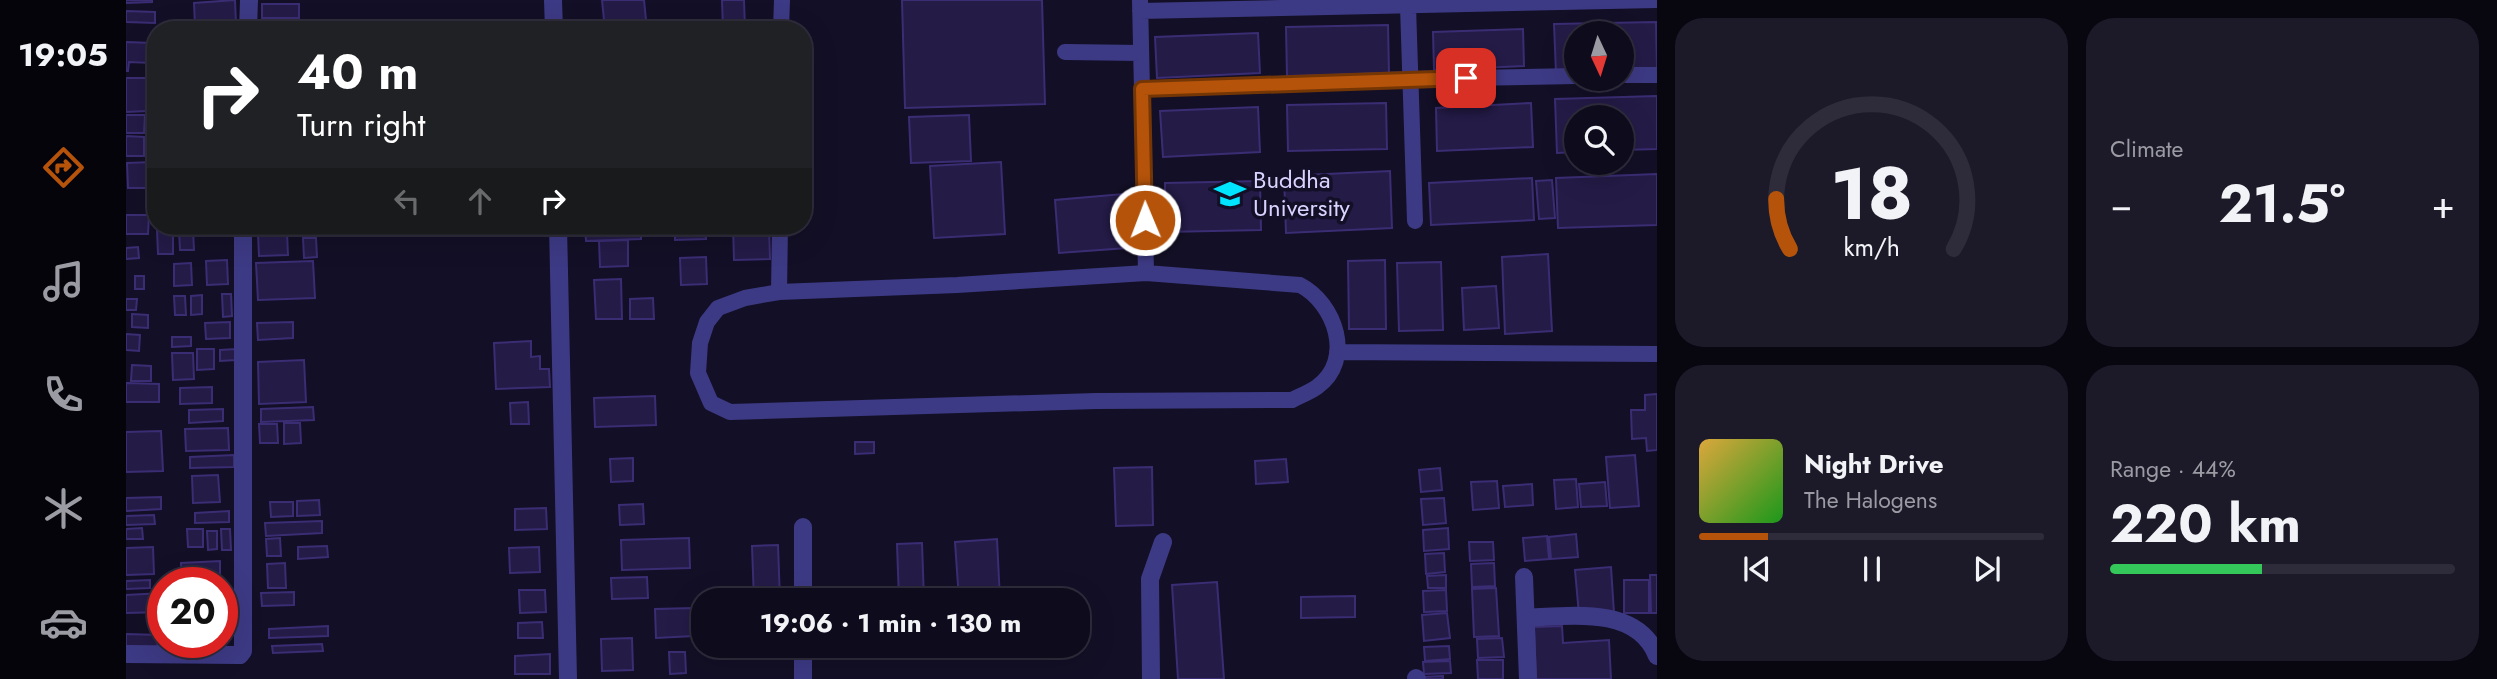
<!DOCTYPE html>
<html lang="en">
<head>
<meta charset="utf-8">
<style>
	body { margin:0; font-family:Jost,sans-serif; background:#1c1929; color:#f1f3f6; height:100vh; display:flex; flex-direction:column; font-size:26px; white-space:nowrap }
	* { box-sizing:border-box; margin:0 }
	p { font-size:23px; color:#9b9ba3 }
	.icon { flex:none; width:38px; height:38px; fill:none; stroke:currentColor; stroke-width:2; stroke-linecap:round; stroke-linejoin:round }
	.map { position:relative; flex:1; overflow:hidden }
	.drawer { display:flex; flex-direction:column; gap:18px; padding:18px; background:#08060f; width:840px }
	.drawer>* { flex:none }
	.guide { position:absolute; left:21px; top:21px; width:665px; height:214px; border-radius:28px; box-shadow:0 7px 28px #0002,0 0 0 2px #2e2b3b; background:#202124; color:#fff; overflow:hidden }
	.needle { width:46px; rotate:176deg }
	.fabs { position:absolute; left:1438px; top:21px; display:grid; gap:14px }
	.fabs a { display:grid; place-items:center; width:70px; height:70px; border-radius:50%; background:#0e0b1c; box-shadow:0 7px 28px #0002,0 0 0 2px #2e2b3b; font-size:35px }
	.speed { position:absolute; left:21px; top:567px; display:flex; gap:14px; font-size:35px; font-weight:700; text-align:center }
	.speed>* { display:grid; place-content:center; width:91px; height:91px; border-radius:50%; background:#0e0b1c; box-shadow:0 7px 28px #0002,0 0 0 2px #2e2b3b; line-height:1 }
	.speed .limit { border:10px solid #d22; background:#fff; color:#111 }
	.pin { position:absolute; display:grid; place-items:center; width:60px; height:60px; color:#fff; margin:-30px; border-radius:14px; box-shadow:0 4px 10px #0006 }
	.me { position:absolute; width:77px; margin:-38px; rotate:359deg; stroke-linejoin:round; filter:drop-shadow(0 0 5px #0008) }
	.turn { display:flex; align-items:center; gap:24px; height:147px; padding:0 35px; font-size:32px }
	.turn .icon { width:91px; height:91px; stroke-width:2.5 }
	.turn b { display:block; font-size:49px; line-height:60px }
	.lanes { display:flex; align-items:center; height:66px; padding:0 35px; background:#0003; justify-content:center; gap:35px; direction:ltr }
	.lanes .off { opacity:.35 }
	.big { font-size:52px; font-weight:700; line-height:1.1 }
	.drawer .tile { flex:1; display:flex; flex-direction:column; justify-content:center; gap:10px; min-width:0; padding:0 24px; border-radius:28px; background:#1c1929 }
	.drawer .dial { align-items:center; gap:0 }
	.dial svg { height:182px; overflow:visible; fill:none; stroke:#2e2b3b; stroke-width:7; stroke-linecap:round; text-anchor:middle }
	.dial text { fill:#f1f3f6; stroke:none }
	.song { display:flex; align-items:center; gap:21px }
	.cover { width:84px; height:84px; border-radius:10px; background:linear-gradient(135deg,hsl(40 70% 55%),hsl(120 70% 35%)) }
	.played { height:7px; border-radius:4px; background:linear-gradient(90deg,#b45309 20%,#2e2b3b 20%) }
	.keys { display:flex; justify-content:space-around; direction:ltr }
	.heat { display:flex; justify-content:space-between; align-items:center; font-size:38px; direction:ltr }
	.charge { height:10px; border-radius:5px; background:linear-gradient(90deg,#34c759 44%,#2e2b3b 0) }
	.drawer .tiles { flex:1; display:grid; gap:18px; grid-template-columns:repeat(2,1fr) }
	.trip { position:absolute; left:565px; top:588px; width:399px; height:70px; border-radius:28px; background:#0e0b1c; box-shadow:0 7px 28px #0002,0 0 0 2px #2e2b3b; font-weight:700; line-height:70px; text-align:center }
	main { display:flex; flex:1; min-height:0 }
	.menu { display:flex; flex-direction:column; width:126px; justify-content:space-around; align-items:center; background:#06040b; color:#9b9ba3 }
	.menu .icon { width:49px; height:49px }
	.menu .on { color:#b45309 }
	.menu b { font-size:32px; color:#f1f3f6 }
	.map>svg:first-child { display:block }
	.building { fill:#241b47; stroke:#3b2d73; stroke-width:2 }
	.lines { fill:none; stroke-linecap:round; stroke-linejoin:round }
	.service { stroke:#3d3a85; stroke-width:16 }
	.minor { stroke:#3d3a85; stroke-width:18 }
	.route-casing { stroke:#753606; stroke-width:18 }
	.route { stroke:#b45309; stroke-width:12 }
	.labels { text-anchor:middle; stroke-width:7; stroke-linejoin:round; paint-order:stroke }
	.poi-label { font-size:24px; fill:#d9d4ff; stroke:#130f26; text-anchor:start }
</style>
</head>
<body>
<main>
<nav class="menu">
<b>19:05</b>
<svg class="icon on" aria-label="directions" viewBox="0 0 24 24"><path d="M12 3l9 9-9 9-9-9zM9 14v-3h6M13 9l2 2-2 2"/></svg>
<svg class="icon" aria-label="music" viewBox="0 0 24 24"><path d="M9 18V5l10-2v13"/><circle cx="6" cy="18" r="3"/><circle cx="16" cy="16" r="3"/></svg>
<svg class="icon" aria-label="phone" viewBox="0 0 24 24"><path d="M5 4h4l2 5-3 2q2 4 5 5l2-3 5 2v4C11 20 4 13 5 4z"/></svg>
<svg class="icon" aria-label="climate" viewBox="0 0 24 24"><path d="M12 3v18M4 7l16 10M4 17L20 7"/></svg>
<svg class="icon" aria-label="car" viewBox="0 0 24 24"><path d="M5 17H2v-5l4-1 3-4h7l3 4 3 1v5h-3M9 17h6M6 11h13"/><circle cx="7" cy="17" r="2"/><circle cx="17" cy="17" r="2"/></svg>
</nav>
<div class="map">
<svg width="1531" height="679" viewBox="0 0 1531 679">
	<rect width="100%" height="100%" fill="#130f26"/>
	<path class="building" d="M0 0H26V2L0 3Z
		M109 0 110 24 69 26 68 3Z
		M476 0H518L521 30H479Z
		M596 0H618L619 30H597Z
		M776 0H916L919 104 779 108Z
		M136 4H173V18H136Z
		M0 11 29 12V23L0 22Z
		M1530 22 1531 70 1496 71V33H1451V72L1430 73 1428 24Z
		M1262 25 1263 74 1161 76 1160 27Z
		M1397 29 1398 66 1308 70 1307 32Z
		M1132 33 1134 73 1031 78 1029 37Z
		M0 42 26 43 25 63 3 62 2 71H0Z
		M0 78H28V90H21V111L0 112Z
		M1531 96V149L1496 150V117H1451V152L1431 153 1429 99Z
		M1260 103 1261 149 1162 151 1161 105Z
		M1405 103 1407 147 1311 151 1310 108Z
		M1132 107 1134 152 1037 157 1034 111Z
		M0 115H19L18 133H0Z
		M843 115 845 161 785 163 783 117Z
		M0 136 18 137V156H0Z
		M26 162 27 188H2L1 163Z
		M875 162 879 234 808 238 804 166Z
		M1264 171 1266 228 1160 233 1158 176Z
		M1531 174V225L1432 228 1430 178Z
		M1406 178 1408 220 1305 225 1303 183Z
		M1426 180 1429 218 1413 219 1410 181Z
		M1134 181 1135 230 1039 232V183Z
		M997 194 1001 248 933 253 929 200Z
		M0 215H23L22 234H0Z
		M459 226H515V239L460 241Z
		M549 226H579L580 239 549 240Z
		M607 226H643L644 259 608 260Z
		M67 229 68 250H54L53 230Z
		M31 230H47V254H32Z
		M161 233 162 255 133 256 132 234Z
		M177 238H190L191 257 178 258Z
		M502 240V266L474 267 473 241Z
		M12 247 13 258 0 259V248Z
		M1422 254 1426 331 1379 334 1376 257Z
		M580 257 581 284 555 285 554 258Z
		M101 260 102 284 81 285 80 261Z
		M1259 260 1260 329H1223L1222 261Z
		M187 261 189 298 132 300 130 263Z
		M1315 262 1317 330 1273 331 1271 263Z
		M65 263 66 285 48 286V264Z
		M9 276H18V289H9Z
		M495 279 496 319H470L468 280Z
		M1370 286 1373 328 1338 330 1336 288Z
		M96 294H105L106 316 97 317Z
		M76 295V314L65 315V296Z
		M48 296H59L60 315H49Z
		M527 298 528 319H504V299Z
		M0 299H11L10 310H0Z
		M6 314 22 315V328L6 327Z
		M104 322V338L80 339 79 323Z
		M167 322V338L132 340 131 323Z
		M0 334 14 335 13 351 0 350Z
		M46 337H65V346L46 347Z
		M405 341V357L414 356V369H423L424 387 370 389 368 343Z
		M71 349H88V369L71 370Z
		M110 349V360L94 361V350Z
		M46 353H67L68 379 47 380Z
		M178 360 180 402 133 404 132 362Z
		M6 365 25 366V381H5Z
		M0 383 33 384V402H0Z
		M86 387V403L54 404V388Z
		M1531 394V450L1521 451 1520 438 1506 439 1505 410H1519V395Z
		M529 396 530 425 469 427 468 398Z
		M402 402 403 424H385L384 403Z
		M187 407 188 420 135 422V409Z
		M97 409V421L63 423V410Z
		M158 423H174L175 443 158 444Z
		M133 424H151L152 443H134Z
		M102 428 103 450 60 451 59 429Z
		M35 431 37 471 0 472V432Z
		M729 442H748V453L729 454Z
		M108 455V467L64 468V457Z
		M1509 455 1513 506 1484 508 1480 457Z
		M507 458V481L485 482 484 459Z
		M1160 459 1162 482 1130 484 1129 461Z
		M1026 467 1027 525 990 526 988 468Z
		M1314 468 1316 490 1295 492 1293 470Z
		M92 475 94 502 67 503 66 476Z
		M1450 479 1452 507 1430 509 1428 480Z
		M1371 481 1373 508 1347 510 1345 482Z
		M1479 482 1481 506 1455 507 1453 484Z
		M1406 484 1407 505 1379 507 1377 486Z
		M35 497V509L0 511V498Z
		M1318 498 1320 523 1297 525 1295 499Z
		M193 500 194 515 171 516V501Z
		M144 502H167V516L145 517Z
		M517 504 518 524 494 525 493 505Z
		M420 508 421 529 389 530V509Z
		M103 511V522L69 523V513Z
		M28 515 29 524 0 525V516Z
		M196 521V533L140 536 139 523Z
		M16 528 17 539H0V529Z
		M1322 528 1323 549 1298 551 1297 530Z
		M61 529H77V547H62Z
		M95 529H104L105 550H96Z
		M81 531H91V549L82 550Z
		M1450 534 1452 557 1425 559 1423 537Z
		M1421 536 1423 559 1399 561 1397 538Z
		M154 538 155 556H141L140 539Z
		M563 538 564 568 496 570 495 540Z
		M871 539 874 600H833L829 542Z
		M1343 542H1367L1368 560 1344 561Z
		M796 543 798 600H773L771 544Z
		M652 545 654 600H628L626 546Z
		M201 546 202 557 172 559V547Z
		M27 547 28 574 0 575V548Z
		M413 547 414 572 384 573 383 548Z
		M1318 553 1319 572 1300 574 1299 554Z
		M94 561V579L56 580 55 563Z
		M159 563 160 588H142L141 564Z
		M1368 563 1369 586 1346 587 1345 564Z
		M1485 567 1488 613 1453 615 1449 570Z
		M1320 575V588H1302L1301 576Z
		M1524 575H1531V613H1525Z
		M521 577 522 598 486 599 485 578Z
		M24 580V588L0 589V581Z
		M1498 580H1523V613H1498Z
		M1091 582 1098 679H1052L1046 585Z
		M1370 588 1373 636 1348 637 1346 589Z
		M393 590H419L420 612 394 613Z
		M1320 590 1321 611 1298 612 1297 591Z
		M168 592V605L136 606 135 593Z
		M36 593 37 612 0 613V595Z
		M1229 596V617L1175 618V597Z
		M567 608 568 636 530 638 529 609Z
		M1321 613 1324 638 1298 641 1296 615Z
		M96 617H101L102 630H96Z
		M416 622 417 638H392V623Z
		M202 626V636L143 638V629Z
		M1436 626 1437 643 1483 640 1485 679H1410L1408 627Z
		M0 634 32 635 31 652 0 651Z
		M506 638 507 670 476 671 475 639Z
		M1376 638 1378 657 1352 658 1351 639Z
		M48 642H89V650L48 652Z
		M196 644 197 651 147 653 146 646Z
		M1323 646 1324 659 1299 661 1298 647Z
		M543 652H559L560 673 544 674Z
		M424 654V674H389V656Z
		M1351 660H1377V679H1352Z
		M1324 661 1325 673 1298 674 1297 662Z
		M1317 676V679H1296V677Z"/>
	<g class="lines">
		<path class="service" d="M1014 0 1020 273
			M1282 6 1289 221
			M1014 11 1531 0
			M655 30 656 0
			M939 52 1015 53
			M1496 75H1531
			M1016 89 1284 79 1451 76
			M1020 273 1174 285C1209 303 1229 360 1191 387 1184 392 1174 396 1166 400L970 401 604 412 585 403 572 373 574 343 581 322 592 308 619 298 653 292 831 285Z
			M653 292 654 226
			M1211 352 1531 354"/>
		<path class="minor" d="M427 0 428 30
			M122 30 123 0
			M432 226 442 679
			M677 527V600
			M1398 577 1402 679
			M1400 618C1443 616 1511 605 1531 656
			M677 646V679
			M0 654 114 655 117 651V226
			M1290 678 1291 679
			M1025 679 1024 579 1037 542"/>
	</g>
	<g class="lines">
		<defs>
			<path id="route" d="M1019 220 1016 89 1340 78"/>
		</defs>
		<use href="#route" class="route-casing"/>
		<use href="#route" class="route"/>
	</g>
	<defs>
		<symbol id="university-bare" viewBox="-9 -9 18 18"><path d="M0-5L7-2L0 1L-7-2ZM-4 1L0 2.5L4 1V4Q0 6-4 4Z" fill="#00e5ff" stroke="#130f26" stroke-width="2.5" paint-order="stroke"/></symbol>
	</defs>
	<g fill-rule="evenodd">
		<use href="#university-bare" x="1082" y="172" width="44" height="44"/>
	</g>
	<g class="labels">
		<g class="poi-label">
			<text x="1127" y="188">Buddha<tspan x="1127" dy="28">University</tspan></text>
		</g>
	</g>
</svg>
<div class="fabs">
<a><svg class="needle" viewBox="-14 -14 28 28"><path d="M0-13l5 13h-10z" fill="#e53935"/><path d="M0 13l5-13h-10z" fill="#9b9ba3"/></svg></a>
<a><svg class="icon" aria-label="search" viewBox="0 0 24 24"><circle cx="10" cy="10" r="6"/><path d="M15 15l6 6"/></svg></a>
</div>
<div class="speed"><div class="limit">20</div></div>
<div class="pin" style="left:1340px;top:78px;background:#d93025"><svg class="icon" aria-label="arrive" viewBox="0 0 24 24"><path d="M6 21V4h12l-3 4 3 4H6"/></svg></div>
<svg class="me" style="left:1019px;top:220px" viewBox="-20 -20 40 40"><circle r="17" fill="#b45309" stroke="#fff" stroke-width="3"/><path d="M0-11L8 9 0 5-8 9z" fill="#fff"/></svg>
<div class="trip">19:06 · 1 min · 130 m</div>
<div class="guide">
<div class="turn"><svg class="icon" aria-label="right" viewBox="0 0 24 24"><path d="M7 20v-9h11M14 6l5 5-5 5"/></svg><div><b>40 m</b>Turn right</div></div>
<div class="lanes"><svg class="icon off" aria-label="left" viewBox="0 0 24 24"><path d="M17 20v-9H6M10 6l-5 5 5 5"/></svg><svg class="icon off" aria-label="ahead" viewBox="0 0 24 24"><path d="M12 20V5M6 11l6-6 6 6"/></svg><svg class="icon" aria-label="right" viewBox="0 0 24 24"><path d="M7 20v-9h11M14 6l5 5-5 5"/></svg></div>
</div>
</div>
<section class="drawer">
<div class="tiles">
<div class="tile dial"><svg viewBox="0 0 100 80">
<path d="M14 69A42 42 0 1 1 86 69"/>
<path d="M14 69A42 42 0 0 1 8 47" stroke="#b45309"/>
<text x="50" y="56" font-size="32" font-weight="700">18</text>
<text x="50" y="72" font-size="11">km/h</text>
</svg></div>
<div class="tile"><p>Climate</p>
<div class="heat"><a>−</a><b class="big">21.5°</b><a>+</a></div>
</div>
<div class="tile">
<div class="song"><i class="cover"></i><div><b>Night Drive</b><p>The Halogens</p></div></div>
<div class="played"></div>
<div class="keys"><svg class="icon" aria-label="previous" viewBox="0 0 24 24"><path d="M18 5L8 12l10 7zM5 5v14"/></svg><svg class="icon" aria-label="pause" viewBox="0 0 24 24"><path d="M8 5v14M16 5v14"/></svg><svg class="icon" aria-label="next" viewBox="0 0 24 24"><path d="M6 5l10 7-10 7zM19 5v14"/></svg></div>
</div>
<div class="tile"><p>Range · 44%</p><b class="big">220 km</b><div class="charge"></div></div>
</div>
</section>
</main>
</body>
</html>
